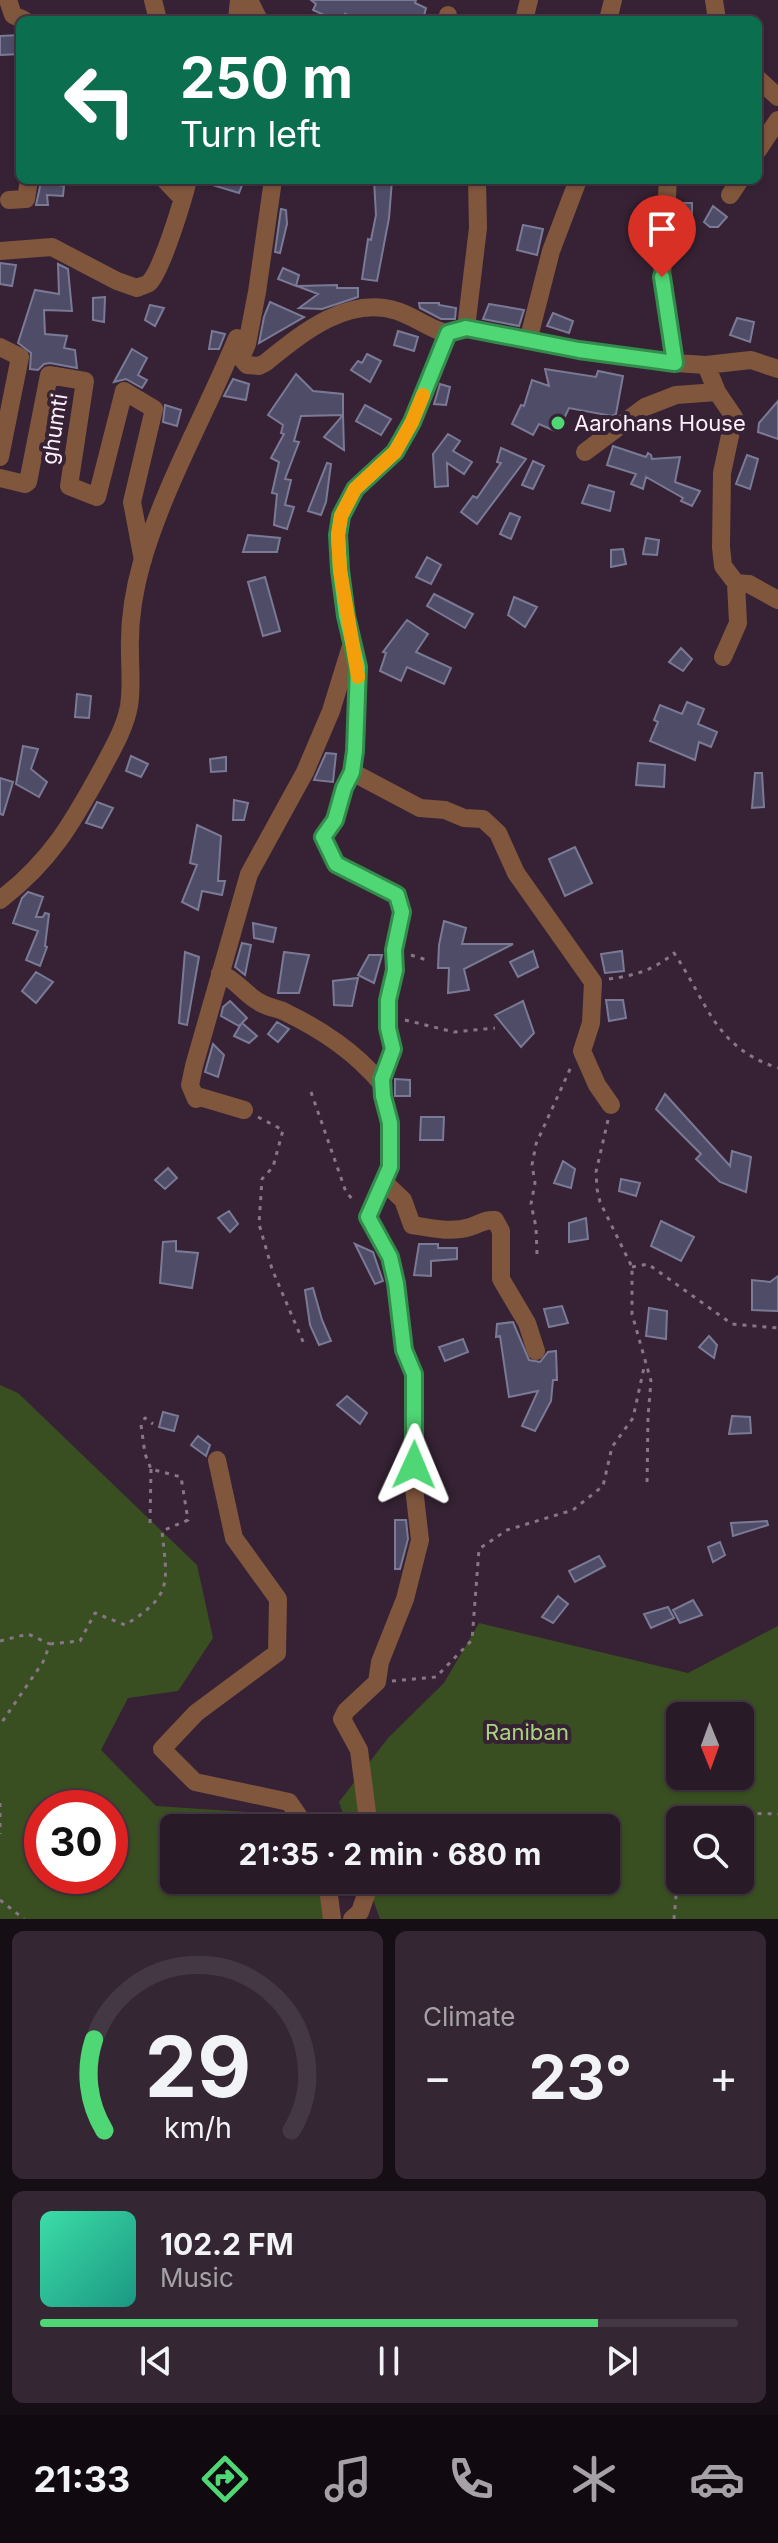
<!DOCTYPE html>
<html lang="en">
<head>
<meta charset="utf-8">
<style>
	body { margin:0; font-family:Inter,sans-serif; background:#342733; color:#f1f3f6; height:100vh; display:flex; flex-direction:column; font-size:30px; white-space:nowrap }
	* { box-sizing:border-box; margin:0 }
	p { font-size:26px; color:#a5a1a7 }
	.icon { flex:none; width:44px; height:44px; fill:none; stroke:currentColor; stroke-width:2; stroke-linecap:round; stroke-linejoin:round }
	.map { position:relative; height:1919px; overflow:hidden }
	.sheet { display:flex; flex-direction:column; gap:12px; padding:12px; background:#160e15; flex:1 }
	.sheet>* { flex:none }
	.guide { position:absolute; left:16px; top:16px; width:746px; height:168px; border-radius:12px; box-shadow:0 2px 6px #0004,0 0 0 2px #443844; background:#0b6e4f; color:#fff; overflow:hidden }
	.needle { width:52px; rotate:179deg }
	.controls { position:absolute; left:666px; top:1702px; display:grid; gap:16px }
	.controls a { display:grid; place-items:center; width:88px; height:88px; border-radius:12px; background:#281a27; box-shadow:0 2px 6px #0004,0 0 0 2px #443844; font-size:40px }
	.speed { position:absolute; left:24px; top:1790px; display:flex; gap:16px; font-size:40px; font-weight:700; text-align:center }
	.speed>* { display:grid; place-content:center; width:104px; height:104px; border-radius:50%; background:#281a27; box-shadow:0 2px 6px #0004,0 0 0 2px #443844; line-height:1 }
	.speed .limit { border:12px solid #d22; background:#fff; color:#111 }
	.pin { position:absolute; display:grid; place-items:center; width:68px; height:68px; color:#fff; margin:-82px -34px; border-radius:50% 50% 50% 0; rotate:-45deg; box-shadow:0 0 8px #0007 }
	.pin .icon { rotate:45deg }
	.me { position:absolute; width:88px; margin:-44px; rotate:1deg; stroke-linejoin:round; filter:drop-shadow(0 0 6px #0008) }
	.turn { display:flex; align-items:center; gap:28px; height:168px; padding:0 32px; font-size:36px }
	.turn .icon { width:104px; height:104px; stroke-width:2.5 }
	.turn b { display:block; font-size:56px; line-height:68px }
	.big { font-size:60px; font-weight:700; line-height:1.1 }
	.sheet .tile { flex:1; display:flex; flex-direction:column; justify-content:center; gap:12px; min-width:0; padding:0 28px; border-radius:12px; background:#342733 }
	.sheet .dial { align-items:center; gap:0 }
	.dial svg { height:208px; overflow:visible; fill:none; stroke:#443844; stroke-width:7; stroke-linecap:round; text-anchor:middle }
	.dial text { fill:#f1f3f6; stroke:none }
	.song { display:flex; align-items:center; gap:24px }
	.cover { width:96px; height:96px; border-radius:12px; background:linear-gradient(135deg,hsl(160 70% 55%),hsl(170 70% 35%)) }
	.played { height:8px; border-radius:4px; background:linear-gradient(90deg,#4fd675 80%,#443844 80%) }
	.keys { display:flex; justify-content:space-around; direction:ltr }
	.heat { display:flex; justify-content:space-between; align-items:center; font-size:44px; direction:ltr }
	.sheet .tiles { flex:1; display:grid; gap:12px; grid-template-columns:1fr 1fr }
	.tile:last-child { grid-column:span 2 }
	.trip { position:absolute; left:160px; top:1814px; width:460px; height:80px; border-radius:12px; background:#281a27; box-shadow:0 2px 6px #0004,0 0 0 2px #443844; font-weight:700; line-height:80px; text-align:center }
	.tab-bar { display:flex; height:128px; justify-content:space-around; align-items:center; background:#100a10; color:#a5a1a7 }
	.tab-bar .icon { width:56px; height:56px }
	.tab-bar .current { color:#4fd675 }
	.tab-bar b { font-size:36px; color:#f1f3f6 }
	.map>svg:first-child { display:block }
	.green { fill:#3a4f21; fill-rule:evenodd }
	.building { fill:#4e4c67; stroke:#7b7a96; stroke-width:2 }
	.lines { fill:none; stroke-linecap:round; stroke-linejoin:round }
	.path { stroke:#887686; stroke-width:3; stroke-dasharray:4 6; stroke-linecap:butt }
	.minor { stroke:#80563d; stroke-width:18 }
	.route-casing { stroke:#338b4c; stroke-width:20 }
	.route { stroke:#4fd675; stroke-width:14 }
	.slow { stroke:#f59e0b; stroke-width:14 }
	.poi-dot { fill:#4fd675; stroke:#362234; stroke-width:3 }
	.labels { text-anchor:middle; stroke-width:8; stroke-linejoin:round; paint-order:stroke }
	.poi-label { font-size:22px; fill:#fdeffb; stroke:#362234; text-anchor:start }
	.street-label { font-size:22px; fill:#fdeffb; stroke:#362234 }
	.park-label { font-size:22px; fill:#aad37f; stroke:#362234 }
</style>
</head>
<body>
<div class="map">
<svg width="778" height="1919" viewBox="0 0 778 1919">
	<rect width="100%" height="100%" fill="#362234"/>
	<path class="green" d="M0 1385 18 1393 197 1565 213 1638 178 1691 128 1698 101 1750 156 1806 247 1812 279 1828H174V1880H320L341 1919H0ZM42 1808H110V1876H42Z
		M479 1623 688 1673 778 1626V1919H380L366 1880H606V1828H348L339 1802 388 1738 444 1683ZM680 1716H740V1776H680ZM680 1820H740V1880H680Z"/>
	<path class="building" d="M311 0H416L415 3 426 8 423 20 397 16 396 20H363L345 14V20H335L313 10 316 4Z
		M20 35V54L0 55V36Z
		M206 180H244L239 193 206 183Z
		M374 180H392L389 218 377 281 362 279 368 239 371 240 376 215Z
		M41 182 64 186 63 196 47 195 48 205H36Z
		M679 203H692V227L677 226Z
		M713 206 727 217 718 227H710L704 222Z
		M281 209 286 210 287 224 280 253 275 252Z
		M523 225 543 229 537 255 517 250Z
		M0 263 16 265 12 286 0 284Z
		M58 264 68 269 72 311 44 310 45 334 67 336 64 348 75 350 77 368 50 363 44 364 38 370 30 369 31 353 18 343 35 290 59 294Z
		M283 268 299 275 296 286 278 279Z
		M337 285V288H358V297L322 309 299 308 318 294 297 286Z
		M105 297 104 322 93 320V298Z
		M270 302 304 317 259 343 264 317Z
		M419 303H439V305L456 308 455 319H441L420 308Z
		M489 304 524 310 519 326 483 319Z
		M150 305 164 308 155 326 145 320Z
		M553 313 573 321 569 333 547 326Z
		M737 318 754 322 750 342 730 335Z
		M212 331 225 334 219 349H209Z
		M398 331 418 337 414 351 394 345Z
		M132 349 147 358 138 375 147 380 142 388 126 379 114 382Z
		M367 354 381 361 370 382 351 370 358 361 362 363Z
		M545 369 596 377 598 371 623 376 616 414 612 416 569 408 559 429 555 431 539 424 533 435 512 424 521 405 524 406 532 380 549 386Z
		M296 374 313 391 343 394V415L301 416 294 441 299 442 285 479 291 480 285 505 294 507 287 529 274 525 277 494 272 493 279 462 271 458 284 434 281 433 283 425 268 415Z
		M233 379 249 384 246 400 224 396Z
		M440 384 450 387 446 405 434 404Z
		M778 401V439L758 432 759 423Z
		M165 405 181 410 177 426 163 422Z
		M365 405 391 419 381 435 356 421Z
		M343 415 344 450 324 437Z
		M448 434 460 441 453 451 472 462 464 474 447 463 448 486 435 487 433 454Z
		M613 446 646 457 648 453 651 455 652 459 680 457 675 482 700 491 692 506 681 501 683 498 646 477 643 489 631 484 636 474 607 465Z
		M501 448 526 459 477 524 461 512 473 496 477 498 501 463 497 462Z
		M747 455 758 459 750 489 736 484Z
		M533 461 544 466 533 489 522 485Z
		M327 463 331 464 326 502 321 515 308 511Z
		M589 485 614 492 610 511 582 503Z
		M510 513 520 517 511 539 500 534Z
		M248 535 280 538 277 552H243Z
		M646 538 659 540 657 555 643 554Z
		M623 549 626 564 611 567V550Z
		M427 557 441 565 431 584 416 577Z
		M265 577 280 631 263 636 248 582Z
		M434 594 473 614 465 628 427 606Z
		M514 597 537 607 525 627 508 615Z
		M407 620 428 634 416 652 451 668 444 684 407 667 401 681 380 671 386 653 383 652Z
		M681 648 692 659 683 671 669 662Z
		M77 694 91 696 89 718 75 717Z
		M687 702 704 709 698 724 717 732 711 747 699 742 695 760 650 741 658 722 654 720 660 705 682 714Z
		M23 746 38 749 31 769 47 782 39 797 16 784Z
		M326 753 336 754 333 782 314 780Z
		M131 756 148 764 141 777 126 771Z
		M226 757V771L211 772 210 759Z
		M638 763 665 765 664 787 636 785Z
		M755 773H762L764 807 752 808Z
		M0 778 13 782 3 815 0 814Z
		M234 800 248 803 244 820H233Z
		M97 802 113 808 102 828 86 823Z
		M197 825 221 836 218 881H225L222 895 202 891 198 910 182 902 197 865 190 863Z
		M575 847 592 883 565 896 549 859Z
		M28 892 43 897 36 917H43L45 913 49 914 45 946 47 947 40 966 26 960 38 931 13 923 22 898Z
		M444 921 466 928 462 944H513L464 969 469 990 448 993 449 968H438L439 945Z
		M253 923 276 928 273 942 254 938Z
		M242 943 251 945 245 975 235 967Z
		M533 951 538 967 518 977 510 962Z
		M622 951 624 971 605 973 601 954Z
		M185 952 199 957 187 1025 179 1023Z
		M284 952 309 955 299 993H278Z
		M369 955H382L374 983 358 975Z
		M36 972 53 982 36 1003 22 991Z
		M358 978 352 1006 334 1005 333 981Z
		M606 1000H623L626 1018 609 1021Z
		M230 1001 247 1018 242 1023 257 1036 249 1043 234 1036 241 1024 239 1026 221 1016 223 1007Z
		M523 1001 534 1033 521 1047 495 1015Z
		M277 1022 289 1029 278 1042 268 1034Z
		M213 1044 224 1055 218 1077 205 1072Z
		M395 1079 410 1080V1096H395Z
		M665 1094 730 1166 732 1151 751 1157 746 1192 720 1182 696 1159 701 1154 656 1109Z
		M421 1117H444L443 1140H420Z
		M563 1161 575 1169 571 1188 554 1183Z
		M168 1168 177 1178 165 1189 155 1180Z
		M621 1179 640 1183 636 1196 619 1191Z
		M229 1211 238 1224 230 1232 218 1218Z
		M586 1218 588 1239 569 1242V1223Z
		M661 1221 694 1237 681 1261 651 1246Z
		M176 1241V1251L198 1253 192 1288 160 1283 163 1242Z
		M355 1244 373 1252 383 1281 375 1284Z
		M419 1244H438V1248H457V1259L431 1261V1276L414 1275Z
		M778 1276V1311L752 1310V1280L770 1282Z
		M313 1288 322 1320 331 1341 319 1345 310 1325 305 1290Z
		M562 1306 568 1323 549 1327 544 1309Z
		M649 1308 667 1311 666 1339 646 1336Z
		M513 1322 529 1360 540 1362 548 1352 556 1351 557 1380H553L551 1401 535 1431 522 1426 538 1391 509 1397 500 1336 496 1337 497 1324Z
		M709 1336 717 1345 714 1358 699 1347Z
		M463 1339 468 1352 445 1361 439 1347Z
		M347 1396 367 1413 360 1424 337 1405Z
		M163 1412 178 1416 174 1431 159 1427Z
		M732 1416 750 1417 751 1433 729 1434Z
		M198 1436 210 1445 206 1456 191 1445Z
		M395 1520H406L408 1539 400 1569H395Z
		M767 1521 768 1525 733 1536 731 1523Z
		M720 1542 725 1555 713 1562 708 1547Z
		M599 1556 605 1566 575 1582 569 1571Z
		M558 1596 568 1604 553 1623 542 1617Z
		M693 1600 702 1615 680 1623 673 1610Z
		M668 1607 674 1618 651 1628 644 1614Z"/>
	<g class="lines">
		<path class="path" d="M411 955 430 961
			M609 979C636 975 652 971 674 953 708 1003 714 1047 778 1068
			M405 1020 454 1032 495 1028
			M311 1092 346 1192 355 1202
			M258 1117 283 1130 273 1167 262 1179 259 1224 272 1269 304 1344
			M608 1120 596 1172 597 1189 600 1202 632 1267V1314L651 1381 648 1417 647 1485
			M537 1254 536 1227 531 1204 535 1183 532 1165 536 1144 571 1067
			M632 1267 648 1264 732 1324 778 1328
			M150 1523 151 1469
			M0 1641 28 1634 50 1644 43 1662 0 1725
			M50 1644 80 1641 95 1613 125 1625C174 1595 167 1582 162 1531L188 1520 181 1477 151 1469 145 1454 141 1425 145 1418 153 1424
			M392 1681 436 1677 472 1640 479 1549 507 1530 573 1510 603 1486 612 1447 633 1418 645 1363
			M0 1803V1834
			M720 1820 729 1813 778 1814
			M0 1900 24 1919
			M674 1919 680 1850"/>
		<path class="minor" d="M8 0 13 15 24 20
			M153 0 158 20
			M249 0 259 20
			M714 0 717 20
			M237 20 239 0
			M447 20 448 15
			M524 20 529 0
			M608 20 613 0
			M758 79 778 97
			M758 150 778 120
			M165 180 183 199
			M273 180 257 292 247 344 241 358 247 365 259 366 265 363C301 334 347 295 397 311 412 315 434 332 448 333 453 333 461 330 466 328L579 350 675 363 706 365 751 360 778 369
			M668 180 662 277 675 363
			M730 195 740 180
			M9 200 26 199 29 180
			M0 251 52 247 117 281 137 288C141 286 146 285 149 283 162 270 183 200 188 180
			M466 328 478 228 477 180
			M528 341 551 251 578 180
			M0 347 20 357 0 457
			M706 365 717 392 734 417 722 473 721 547 723 566 736 583 738 623 723 657
			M585 452 645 407 676 395 717 392
			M0 478 25 484 28 482 49 375 85 381 69 486 97 497 124 391 154 409 132 502 143 560
			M736 583 749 584 778 600
			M352 772 420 808 445 810 464 818 483 819 498 833 516 873 593 982 591 1023 582 1051 597 1085 611 1105
			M0 900C51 861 73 822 103 767 113 748 125 728 129 706 132 687 130 670 130 652 129 622 134 590 142 562 165 484 206 413 237 338
			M220 973C235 979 245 994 259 1002 267 1007 275 1008 283 1011 322 1030 354 1051 382 1084
			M244 1110 200 1097 196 1099 190 1085 194 1066 249 874 305 772 331 711 351 646
			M385 1183 403 1200 412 1225C431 1228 451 1233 470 1227 480 1224 484 1219 495 1220L501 1231V1279L527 1323 536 1351
			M217 1460 234 1538 278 1599 277 1653 196 1713 162 1749 195 1782 289 1802 307 1828
			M369 1828 359 1750 342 1719 346 1711 377 1682 380 1662 405 1599 420 1540 414 1488V1374L404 1350 396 1283 390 1257 368 1217 390 1167V1123L383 1096 382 1079 393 1049 388 1028V1000L395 970 394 950 402 912 397 895 336 864 323 837 335 820 344 788 352 772 355 751 358 667 346 616 340 570 338 535 341 516 355 489 395 452 412 422 448 333
			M327 1880 332 1919
			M352 1919 360 1912 371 1880"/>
	</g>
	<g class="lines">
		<defs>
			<path id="route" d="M414 1465V1374L404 1350 396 1283 390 1257 368 1217 390 1167V1123L383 1096 382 1079 393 1049 388 1028V1000L395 970 394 950 402 912 397 895 336 864 323 837 335 820 344 788 352 772 355 751 358 667 346 616 340 570 338 535 341 516 355 489 395 452 412 422 448 333 466 328 579 350 675 363 662 277"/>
		</defs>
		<use href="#route" class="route-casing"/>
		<use href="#route" class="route"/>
		<path class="slow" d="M358 677 340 570 338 535 341 516 355 489 395 452 412 422 423 395"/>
	</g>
	<circle class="poi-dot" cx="558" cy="423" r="8"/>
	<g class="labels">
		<g class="poi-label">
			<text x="574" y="431">Aarohans House</text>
		</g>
		<g class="street-label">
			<text transform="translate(54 429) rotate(-81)" y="8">ghumti</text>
		</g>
		<g class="park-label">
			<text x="527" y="1740">Raniban</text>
		</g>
	</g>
</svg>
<div class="controls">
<a><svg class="needle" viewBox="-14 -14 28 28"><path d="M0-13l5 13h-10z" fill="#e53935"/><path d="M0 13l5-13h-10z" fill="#a5a1a7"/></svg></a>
<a><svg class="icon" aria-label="search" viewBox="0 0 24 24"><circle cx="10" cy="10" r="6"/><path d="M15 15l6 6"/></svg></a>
</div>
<div class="speed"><div class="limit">30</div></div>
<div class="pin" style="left:662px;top:277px;background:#d93025"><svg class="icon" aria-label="arrive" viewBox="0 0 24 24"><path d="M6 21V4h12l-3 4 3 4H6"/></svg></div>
<svg class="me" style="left:414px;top:1465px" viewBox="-20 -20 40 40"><path d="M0-17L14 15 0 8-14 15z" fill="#4fd675" stroke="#fff" stroke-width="4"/></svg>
<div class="trip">21:35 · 2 min · 680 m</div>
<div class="guide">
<div class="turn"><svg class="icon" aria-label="left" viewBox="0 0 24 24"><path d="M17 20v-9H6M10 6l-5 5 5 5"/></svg><div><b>250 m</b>Turn left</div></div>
</div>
</div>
<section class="sheet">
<div class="tiles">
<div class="tile dial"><svg viewBox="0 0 100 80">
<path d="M14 69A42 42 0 1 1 86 69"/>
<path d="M14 69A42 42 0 0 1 10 34" stroke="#4fd675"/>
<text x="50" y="56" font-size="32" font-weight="700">29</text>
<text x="50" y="72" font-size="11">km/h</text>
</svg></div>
<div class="tile"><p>Climate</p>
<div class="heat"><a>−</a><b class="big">23°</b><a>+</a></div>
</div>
<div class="tile">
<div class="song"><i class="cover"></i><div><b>102.2 FM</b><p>Music</p></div></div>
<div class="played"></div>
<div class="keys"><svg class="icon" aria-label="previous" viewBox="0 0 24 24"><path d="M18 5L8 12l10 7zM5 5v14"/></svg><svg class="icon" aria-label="pause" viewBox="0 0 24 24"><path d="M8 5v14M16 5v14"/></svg><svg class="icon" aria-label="next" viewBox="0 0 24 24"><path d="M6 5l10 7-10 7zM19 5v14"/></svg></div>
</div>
</div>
</section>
<nav class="tab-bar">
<b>21:33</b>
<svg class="icon current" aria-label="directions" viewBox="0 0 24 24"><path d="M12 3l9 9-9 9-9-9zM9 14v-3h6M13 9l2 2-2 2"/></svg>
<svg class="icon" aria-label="music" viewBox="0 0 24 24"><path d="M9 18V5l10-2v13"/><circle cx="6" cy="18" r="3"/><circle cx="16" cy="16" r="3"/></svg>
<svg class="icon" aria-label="phone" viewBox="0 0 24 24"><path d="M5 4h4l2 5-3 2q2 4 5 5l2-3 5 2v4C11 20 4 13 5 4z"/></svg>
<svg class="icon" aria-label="climate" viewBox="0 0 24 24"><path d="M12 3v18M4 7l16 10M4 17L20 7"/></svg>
<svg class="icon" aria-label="car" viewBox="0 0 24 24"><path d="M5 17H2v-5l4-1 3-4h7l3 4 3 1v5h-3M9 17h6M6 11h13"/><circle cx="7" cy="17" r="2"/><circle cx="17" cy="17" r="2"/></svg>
</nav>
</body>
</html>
